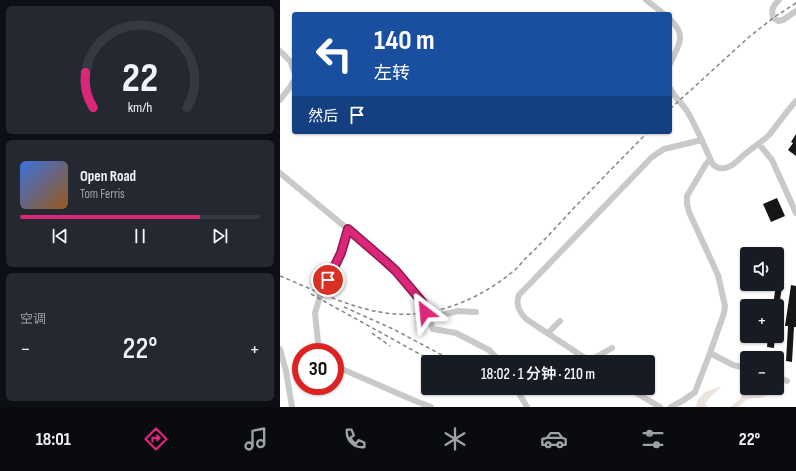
<!DOCTYPE html>
<html lang="zh">
<head>
<meta charset="utf-8">
<style>
	body { margin:0; font-family:"Sofia Sans Condensed","Noto Sans SC",sans-serif; background:#242831; color:#f1f3f6; height:100vh; display:flex; flex-direction:column; font-size:15px; white-space:nowrap }
	* { box-sizing:border-box; margin:0 }
	p { font-size:13px; color:#9ea1a6 }
	.icon { flex:none; width:22px; height:22px; fill:none; stroke:currentColor; stroke-width:2; stroke-linecap:round; stroke-linejoin:round }
	.map { position:relative; flex:1; overflow:hidden }
	.sheet { display:flex; flex-direction:column; gap:6px; padding:6px; background:#0d0f14; width:280px }
	.sheet>* { flex:none }
	.top-card { position:absolute; left:12px; top:12px; width:380px; height:122px; border-radius:4px; box-shadow:0 1px 3px #0004; background:#1a4fa0; color:#fff; overflow:hidden }
	.buttons { position:absolute; left:460px; top:247px; display:grid; gap:8px }
	.buttons a { display:grid; place-items:center; width:44px; height:44px; border-radius:4px; background:#171b24; box-shadow:0 1px 3px #0004; font-size:20px }
	.speed { position:absolute; left:12px; top:343px; display:flex; gap:8px; font-size:20px; font-weight:700; text-align:center }
	.speed>* { display:grid; place-content:center; width:52px; height:52px; border-radius:50%; background:#171b24; box-shadow:0 1px 3px #0004; line-height:1 }
	.speed .limit { border:6px solid #d22; background:#fff; color:#111 }
	.pin { position:absolute; display:grid; place-items:center; width:34px; height:34px; color:#fff; margin:-17px; border:2px solid #fff; border-radius:50%; box-shadow:0 1px 4px #0007 }
	.me { position:absolute; width:44px; margin:-22px; rotate:331deg; stroke-linejoin:round; filter:drop-shadow(0 0 3px #0008) }
	.turn { display:flex; align-items:center; gap:14px; height:84px; padding:0 16px; font-size:18px }
	.turn .icon { width:52px; height:52px; stroke-width:2.5 }
	.turn b { display:block; font-size:28px; line-height:34px }
	.then { display:flex; align-items:center; height:38px; padding:0 16px; background:#0003; gap:8px; font-size:15px }
	.big { font-size:30px; font-weight:600; line-height:1.1 }
	.sheet .widget { flex:1; display:flex; flex-direction:column; justify-content:center; gap:6px; min-width:0; padding:0 14px; border-radius:6px; background:#242831 }
	.sheet .dial { align-items:center; gap:0 }
	.dial svg { height:104px; overflow:visible; fill:none; stroke:#363941; stroke-width:7; stroke-linecap:round; text-anchor:middle }
	.dial text { fill:#f1f3f6; stroke:none }
	.song { display:flex; align-items:center; gap:12px }
	.cover { width:48px; height:48px; border-radius:6px; background:linear-gradient(135deg,hsl(220 70% 55%),hsl(30 70% 35%)) }
	.played { height:4px; border-radius:2px; background:linear-gradient(90deg,#db2777 75%,#363941 75%) }
	.keys { display:flex; justify-content:space-around; direction:ltr }
	.heat { display:flex; justify-content:space-between; align-items:center; font-size:22px; direction:ltr }
	.trip { position:absolute; left:141px; top:355px; width:234px; height:40px; border-radius:4px; background:#171b24; box-shadow:0 1px 3px #0004; font-weight:600; line-height:40px; text-align:center }
	.dock { display:flex; height:64px; justify-content:space-around; align-items:center; background:#090b0e; color:#9ea1a6 }
	.dock .icon { width:28px; height:28px }
	.dock .selected { color:#db2777 }
	.dock b { font-size:18px; color:#f1f3f6 }
	main { display:flex; flex:1; min-height:0 }
	.map>svg:first-child { display:block }
	.green { fill:#ede2dc }
	.building { fill:#161616 }
	.lines { fill:none; stroke-linecap:round; stroke-linejoin:round }
	.minor { stroke:#c9c9c9; stroke-width:6 }
	.rail { stroke:#848484; stroke-width:1.5; stroke-dasharray:4 3; stroke-linecap:butt }
	.route-casing { stroke:#8e194d; stroke-width:10 }
	.route { stroke:#db2777; stroke-width:7 }
</style>
</head>
<body>
<main>
<section class="sheet">
<div class="widget dial"><svg viewBox="0 0 100 80">
<path d="M14 69A42 42 0 1 1 86 69"/>
<path d="M14 69A42 42 0 0 1 8 42" stroke="#db2777"/>
<text x="50" y="56" font-size="32" font-weight="700">22</text>
<text x="50" y="72" font-size="11">km/h</text>
</svg></div>
<div class="widget">
<div class="song"><i class="cover"></i><div><b>Open Road</b><p>Tom Ferris</p></div></div>
<div class="played"></div>
<div class="keys"><svg class="icon" aria-label="previous" viewBox="0 0 24 24"><path d="M18 5L8 12l10 7zM5 5v14"/></svg><svg class="icon" aria-label="pause" viewBox="0 0 24 24"><path d="M8 5v14M16 5v14"/></svg><svg class="icon" aria-label="next" viewBox="0 0 24 24"><path d="M6 5l10 7-10 7zM19 5v14"/></svg></div>
</div>
<div class="widget"><p>空调</p>
<div class="heat"><a>−</a><b class="big">22°</b><a>+</a></div>
</div>
</section>
<div class="map">
<svg width="516" height="407" viewBox="0 0 516 407">
	<rect width="100%" height="100%" fill="#fff"/>
	<path class="green" d="M442 386 431 396 425 404 428 407H416L417 401 425 392Z
		M466 390 489 394 481 398 467 399 459 407H450L460 399Z"/>
	<path class="building" d="M516 134V156L508 150 513 143 511 142Z
		M497 198 505 216 491 222 483 204Z
		M498 274 504 275 499 306H493L496 284H497Z
		M511 285 516 286V327H514L512 362 506 361 508 326H505Z
		M488 336H495L494 348 487 347Z"/>
	<g class="lines">
		<path class="minor" d="M366 0 384 14
			M499 0C493 6 491 9 493 18L498 21 503 20 516 11
			M390 19C408 37 398 45 390 64
			M0 51 10 61 14 71
			M390 88C394 97 402 103 407 111 417 128 424 145 432 163 435 167 440 169 445 168 453 167 459 159 465 154 473 147 482 142 489 135 498 124 506 112 516 101
			M0 100 10 87 14 81
			M479 144 492 160 516 213
			M0 173 104 259 116 271 143 303 145 312 149 318 178 311 196 312
			M149 318 153 329 176 333 209 350 221 362
			M268 333 280 321
			M0 349 6 371 12 407
			M39 352 35 313 41 293 55 268 61 253 68 229
			M430 353 453 365 467 368
			M309 361 332 348
			M311 362 246 319C240 313 235 304 239 295L372 157 384 149 422 140
			M55 366 133 400 151 407
			M497 377 507 381
			M236 388 247 407
			M348 388 380 407
			M391 407 404 400 415 392 430 353 444 313 445 306 438 275 409 212 407 204V196L426 164 430 159"/>
		<path class="rail" d="M390 109 469 37 493 18 516 3
			M0 276C37 291 77 312 117 314 157 317 201 298 231 273 237 269 241 263 246 258 262 243 277 226 292 210 317 184 342 158 368 132
			M31 294 154 362
			M64 307 113 329 175 362
			M92 333 110 346"/>
	</g>
	<g class="lines">
		<defs>
			<path id="route" d="M48 280 61 253 68 229 104 260 116 271 143 303 145 312"/>
		</defs>
		<use href="#route" class="route-casing"/>
		<use href="#route" class="route"/>
	</g>
</svg>
<div class="buttons">
<a><svg class="icon" aria-label="sound" viewBox="0 0 24 24"><path d="M4 9h4l5-4v14l-5-4H4zM17 9q2 3 0 6"/></svg></a>
<a>+</a>
<a>−</a>
</div>
<div class="speed"><div class="limit">30</div></div>
<div class="pin" style="left:48px;top:280px;background:#d93025"><svg class="icon" aria-label="arrive" viewBox="0 0 24 24"><path d="M6 21V4h12l-3 4 3 4H6"/></svg></div>
<svg class="me" style="left:145px;top:312px" viewBox="-20 -20 40 40"><path d="M0-17L14 15 0 8-14 15z" fill="#db2777" stroke="#fff" stroke-width="4"/></svg>
<div class="trip">18:02 · 1 分钟 · 210 m</div>
<div class="top-card">
<div class="turn"><svg class="icon" aria-label="left" viewBox="0 0 24 24"><path d="M17 20v-9H6M10 6l-5 5 5 5"/></svg><div><b>140 m</b>左转</div></div>
<div class="then">然后<svg class="icon" aria-label="arrive" viewBox="0 0 24 24"><path d="M6 21V4h12l-3 4 3 4H6"/></svg></div>
</div>
</div>
</main>
<nav class="dock">
<b>18:01</b>
<svg class="icon selected" aria-label="directions" viewBox="0 0 24 24"><path d="M12 3l9 9-9 9-9-9zM9 14v-3h6M13 9l2 2-2 2"/></svg>
<svg class="icon" aria-label="music" viewBox="0 0 24 24"><path d="M9 18V5l10-2v13"/><circle cx="6" cy="18" r="3"/><circle cx="16" cy="16" r="3"/></svg>
<svg class="icon" aria-label="phone" viewBox="0 0 24 24"><path d="M5 4h4l2 5-3 2q2 4 5 5l2-3 5 2v4C11 20 4 13 5 4z"/></svg>
<svg class="icon" aria-label="climate" viewBox="0 0 24 24"><path d="M12 3v18M4 7l16 10M4 17L20 7"/></svg>
<svg class="icon" aria-label="car" viewBox="0 0 24 24"><path d="M5 17H2v-5l4-1 3-4h7l3 4 3 1v5h-3M9 17h6M6 11h13"/><circle cx="7" cy="17" r="2"/><circle cx="17" cy="17" r="2"/></svg>
<svg class="icon" aria-label="filters" viewBox="0 0 24 24"><path d="M4 7h16M4 17h16"/><circle cx="9" cy="7" r="2"/><circle cx="15" cy="17" r="2"/></svg>
<b>22°</b>
</nav>
</body>
</html>
